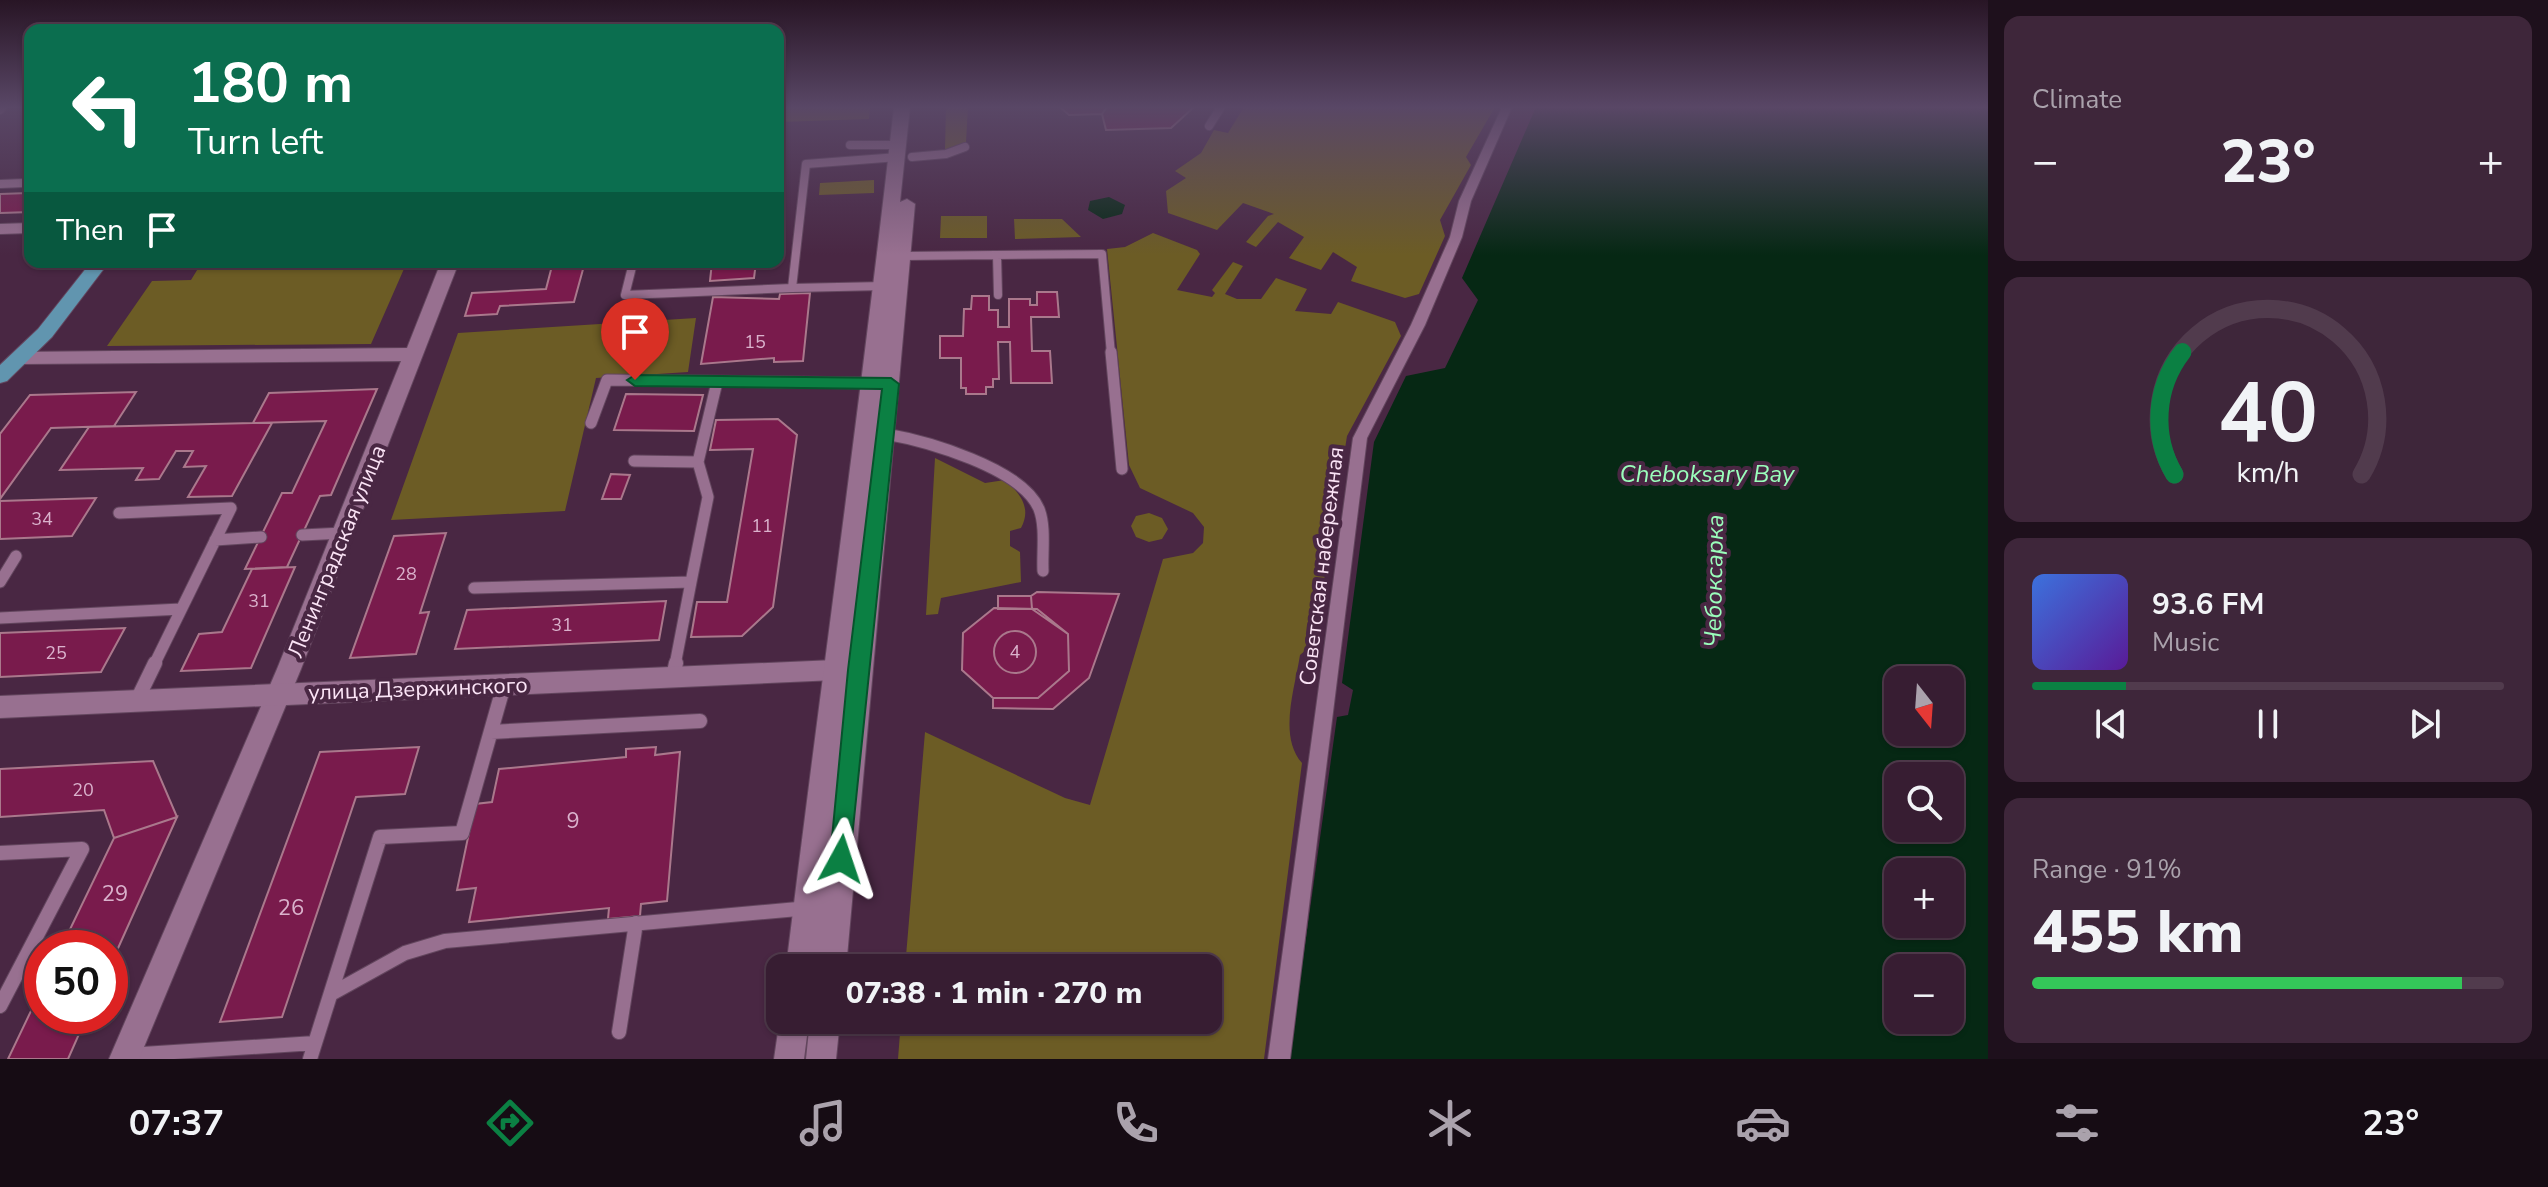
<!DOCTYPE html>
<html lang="en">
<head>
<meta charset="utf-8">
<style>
	body { margin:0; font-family:"Nunito Sans",sans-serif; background:#3e263a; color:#f1f3f6; height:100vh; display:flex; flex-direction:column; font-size:30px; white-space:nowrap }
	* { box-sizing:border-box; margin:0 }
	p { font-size:26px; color:#aaa2ac }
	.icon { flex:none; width:44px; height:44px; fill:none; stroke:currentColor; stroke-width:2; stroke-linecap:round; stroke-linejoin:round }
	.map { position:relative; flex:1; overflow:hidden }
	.drawer { display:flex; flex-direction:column; gap:16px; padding:16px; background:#1e101c; width:560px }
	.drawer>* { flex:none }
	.hud { position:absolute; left:24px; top:24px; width:760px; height:244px; border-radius:16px; box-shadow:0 2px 6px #0004,0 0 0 2px #513b4d; background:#0b6e4f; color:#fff; overflow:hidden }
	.needle { width:52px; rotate:163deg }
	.fabs { position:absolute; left:1884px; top:666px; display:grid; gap:16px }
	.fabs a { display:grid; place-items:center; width:80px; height:80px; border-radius:16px; background:#371d32; box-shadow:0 2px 6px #0004,0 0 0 2px #513b4d; font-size:40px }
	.speed { position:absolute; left:24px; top:930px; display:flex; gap:16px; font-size:40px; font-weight:700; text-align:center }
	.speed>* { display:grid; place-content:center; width:104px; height:104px; border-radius:50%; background:#371d32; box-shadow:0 2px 6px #0004,0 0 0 2px #513b4d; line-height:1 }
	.speed .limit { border:12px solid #d22; background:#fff; color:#111 }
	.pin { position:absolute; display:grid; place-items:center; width:68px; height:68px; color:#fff; margin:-82px -34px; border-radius:50% 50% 50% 0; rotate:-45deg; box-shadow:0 0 8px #0007 }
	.pin .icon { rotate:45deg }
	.me { position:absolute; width:88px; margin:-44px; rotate:5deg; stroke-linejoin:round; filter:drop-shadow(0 0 6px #0008) }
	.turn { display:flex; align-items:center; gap:28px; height:168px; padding:0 32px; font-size:36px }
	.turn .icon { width:104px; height:104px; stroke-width:2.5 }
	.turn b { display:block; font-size:56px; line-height:68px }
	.then { display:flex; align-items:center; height:76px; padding:0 32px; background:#0003; gap:16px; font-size:30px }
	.big { font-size:60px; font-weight:800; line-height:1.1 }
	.drawer .card { flex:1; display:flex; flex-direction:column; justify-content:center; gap:12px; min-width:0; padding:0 28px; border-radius:16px; background:#3e263a }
	.drawer .dial { align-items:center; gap:0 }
	.dial svg { height:208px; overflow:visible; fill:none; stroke:#513b4d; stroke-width:7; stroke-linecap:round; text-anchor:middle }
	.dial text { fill:#f1f3f6; stroke:none }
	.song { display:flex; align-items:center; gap:24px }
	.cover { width:96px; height:96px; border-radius:12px; background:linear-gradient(135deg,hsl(220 70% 55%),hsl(270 70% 35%)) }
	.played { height:8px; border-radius:4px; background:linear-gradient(90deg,#0b8043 20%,#513b4d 20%) }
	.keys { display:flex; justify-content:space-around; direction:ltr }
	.heat { display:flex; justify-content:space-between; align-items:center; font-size:44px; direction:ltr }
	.charge { height:12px; border-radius:6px; background:linear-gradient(90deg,#34c759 91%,#513b4d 0) }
	.trip { position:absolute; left:766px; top:954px; width:456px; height:80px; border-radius:16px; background:#371d32; box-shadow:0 2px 6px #0004,0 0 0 2px #513b4d; font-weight:800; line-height:80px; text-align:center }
	.tab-bar { display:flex; height:128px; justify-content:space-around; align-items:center; background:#160c14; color:#aaa2ac }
	.tab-bar .icon { width:56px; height:56px }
	.tab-bar .current { color:#0b8043 }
	.tab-bar b { font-size:36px; color:#f1f3f6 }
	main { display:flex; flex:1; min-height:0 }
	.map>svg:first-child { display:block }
	.green { fill:#6c5c25 }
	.water { fill:#062814; fill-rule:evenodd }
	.building { fill:#791b4c; stroke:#aa788c; stroke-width:2 }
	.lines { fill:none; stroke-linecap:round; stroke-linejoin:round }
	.service-far2-casing { stroke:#63465e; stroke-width:10 }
	.service-far1-casing { stroke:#63465e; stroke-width:13 }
	.service-casing { stroke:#63465e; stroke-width:16 }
	.pedestrian-casing { stroke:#63465e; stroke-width:2 }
	.minor-casing { stroke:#63465e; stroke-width:2 }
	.tertiary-casing { stroke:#63465e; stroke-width:2 }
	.secondary-casing { stroke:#63465e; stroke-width:2 }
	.primary-casing { stroke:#63465e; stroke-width:2 }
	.service-far2 { stroke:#987090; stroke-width:8 }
	.service-far1 { stroke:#987090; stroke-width:11 }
	.service { stroke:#987090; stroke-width:14 }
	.pedestrian { fill:#987090; fill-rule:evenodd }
	.minor { fill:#987090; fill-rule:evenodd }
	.tertiary { fill:#987090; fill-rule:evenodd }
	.secondary { fill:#987090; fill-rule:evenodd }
	.primary { fill:#6195af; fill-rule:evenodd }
	.route { fill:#0b8043; stroke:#07532c; stroke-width:2 }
	.labels { text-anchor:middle; stroke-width:8; stroke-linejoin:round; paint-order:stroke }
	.number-label { font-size:18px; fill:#dab2cc }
	.street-label { font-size:22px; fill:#fbe4f6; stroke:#492743 }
	.near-number-label { font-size:22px; fill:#dab2cc }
	.water-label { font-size:24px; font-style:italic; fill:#9afebb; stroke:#492743 }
</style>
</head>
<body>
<main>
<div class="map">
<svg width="1988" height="1059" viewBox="0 0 1988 1059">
	<rect width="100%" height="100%" fill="#492743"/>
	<path class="green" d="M778 107H870L869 119 778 122Z
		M946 107H968L966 142 945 150Z
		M1244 107H1495L1466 157 1471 165 1440 220 1445 236 1419 294 1405 298 1351 281 1357 267 1333 252 1321 270 1289 258 1304 237 1278 222 1256 247 1246 242 1268 216 1274 214 1243 203 1217 230 1168 213 1166 191 1186 178 1175 171 1201 153 1214 130 1228 133Z
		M874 180V193L819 195 820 183Z
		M941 216H987V238H940Z
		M1014 219H1062L1081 237 1015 239Z
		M1153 233 1197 250 1200 254 1177 290 1212 297 1215 293 1212 290 1233 262 1243 266 1225 294 1237 299H1261L1276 278 1307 289 1295 311 1331 314 1338 302 1395 322 1401 336 1347 436 1314 643 1300 655C1295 688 1278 736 1302 763L1264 1059H898L901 1020H1208V968H905L925 732 1065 798 1090 805 1163 559 1193 553 1203 543 1204 527 1193 513 1140 488 1129 465 1107 249 1125 247Z
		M202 262H407L371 344 107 346 152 281 191 280Z
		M696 318 688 372 596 378 565 511 391 520 458 333Z
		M935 458 985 483 1005 480C1020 493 1032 508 1021 528L1010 531V546L1020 552 1021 582 941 598 938 614 926 615Z
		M1149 513 1162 518 1168 529 1162 539 1149 542 1136 537 1131 526 1136 516Z"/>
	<path class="water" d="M1536 107H1988V1059H1289L1337 717 1348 715 1353 690 1342 683 1374 442 1406 376 1445 368 1478 300 1462 278ZM1898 680H1950V732H1898ZM1898 776H1950V828H1898ZM1898 872H1950V924H1898ZM1898 968H1950V1020H1898Z
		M1109 197 1125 205 1122 214 1103 219 1088 210 1090 201Z"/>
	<path class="building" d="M1060 107H1107L1102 114 1069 115Z
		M1107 107H1194L1171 128 1106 130 1102 114Z
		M28 193 30 212 0 213V194Z
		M553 262H585L574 302 500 306 497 314 465 316 472 293 546 289Z
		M712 262H756L754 278 710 281Z
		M1037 292H1057L1059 317H1031L1032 351H1050L1052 383H1011L1010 342H998L999 379H993V387H986V394H966V388H961V358H940V336H963L964 309H971L972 296H989V310H998V327H1009V299H1030V305H1037Z
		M810 293 803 361 774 362V358L701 364 713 297 779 299 780 294Z
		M377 389 331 495 320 496 287 567 245 569 282 493H292L326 421 253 423 269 393Z
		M136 392 114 426 51 428 0 499V434L30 395Z
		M626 394 703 395 694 431 614 430Z
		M778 419 797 435 773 607 742 636 691 637 697 602H727L753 449 710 450 716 420Z
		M253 423H272L232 496 188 497 206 466 184 467 193 451H176L159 479 136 480 143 468 60 470 89 427Z
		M611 474 630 475 621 499H602Z
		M96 498 72 536 0 539V501Z
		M446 533 420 613 429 612 416 654 350 658 394 536Z
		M295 567 251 668 181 671 199 634 222 632 252 569Z
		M1037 592 1119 594 1089 678 1053 709 993 708V698H1038L1069 671 1068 634 1032 609 1031 596Z
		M998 596H1031L1032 609H998Z
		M666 601 659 640 455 649 467 610Z
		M994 608 1037 609 1068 634 1069 671 1038 698H993L962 670 963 633Z
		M125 628 101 672 0 677V633Z
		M994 652a21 21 0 1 1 42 0a21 21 0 1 1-42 0Z
		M419 747 405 794 356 797 282 1017 220 1022 320 752Z
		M656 747 655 755 680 752 667 901 641 904 640 916 608 919 609 908 469 922 476 888 457 890 475 804 492 802 499 769 626 757V749Z
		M153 761 177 817 114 838 104 810 0 817V769Z
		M177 817 110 966V948H61L114 838Z
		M42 988V1016H87L68 1059H8Z"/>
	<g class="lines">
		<defs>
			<path id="service-far2" d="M0 110 3 107
				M1209 126 1221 107
				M850 145H899
				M912 157 946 154 965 147
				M0 184 24 183
				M997 255 998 295
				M903 256 1102 254 1111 354
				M632 267 625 295 792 288
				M884 286 792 288 806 164 898 157"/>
			<path id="service-far1" d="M1111 352 1122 469
				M591 423 607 380 873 383
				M886 434C926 441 1022 468 1039 509 1046 527 1042 552 1043 571
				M634 461 698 462
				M119 513 231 508 154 665
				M302 535 343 533
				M215 540 261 537
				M0 582 16 556
				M474 588 691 582 708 497 698 462 717 382
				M0 618 181 609
				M675 665 691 582"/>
			<path id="service" d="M673 677 676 663
				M137 700 155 663
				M491 732 700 721
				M0 853 82 849 0 1006
				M331 994 405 953 445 941 809 908
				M619 1032 636 923
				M127 1055 315 1043
				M310 1059 380 837 462 833 504 685"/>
			<path id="pedestrian" d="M1502 107H1512L1471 201 1462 237 1425 325 1367 438 1290 1059H1268L1353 438 1411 325 1450 237 1459 201Z"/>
			<path id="minor" d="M30 223V233L0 234V224Z
				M441 262H459L301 669 139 1059H109L277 669 401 361 20 364 10 358 20 352 407 348Z"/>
			<path id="tertiary" d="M835 660 844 663 847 670 844 677 835 680 0 718V696Z"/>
			<path id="secondary" d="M894 107H910L900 202 907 199 915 204 846 968H816L831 816 816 968H786C821 681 862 394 894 107Z
				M780 1018 809 1020 804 1059H774Z
				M810 1020H840L836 1059H806Z"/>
			<path id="primary" d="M91 262H109L52 337 7 381 0 383V365L38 329Z"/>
		</defs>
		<use href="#service-far2" class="service-far2-casing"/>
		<use href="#service-far1" class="service-far1-casing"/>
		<use href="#service" class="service-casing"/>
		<use href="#pedestrian" class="pedestrian-casing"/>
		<use href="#minor" class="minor-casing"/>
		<use href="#tertiary" class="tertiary-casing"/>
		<use href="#secondary" class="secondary-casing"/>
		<use href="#primary" class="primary-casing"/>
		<use href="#service-far2" class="service-far2"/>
		<use href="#service-far1" class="service-far1"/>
		<use href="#service" class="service"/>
		<use href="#pedestrian" class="pedestrian"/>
		<use href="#minor" class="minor"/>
		<use href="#tertiary" class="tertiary"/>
		<use href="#secondary" class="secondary"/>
		<use href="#primary" class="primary"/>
	</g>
	<linearGradient id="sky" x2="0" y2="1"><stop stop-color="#281525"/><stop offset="0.42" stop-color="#594766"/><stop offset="1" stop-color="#594766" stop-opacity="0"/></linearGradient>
	<rect width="1988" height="255" fill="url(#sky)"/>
	<path class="route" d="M635 375 891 378 899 384 849 867 841 870 833 867 830 859 848 670 882 389 635 386 627 380Z"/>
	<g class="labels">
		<g class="number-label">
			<text x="755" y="348">15</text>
			<text x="42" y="525">34</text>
			<text x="762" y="532">11</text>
			<text x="406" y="580">28</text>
			<text x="259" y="607">31</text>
			<text x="562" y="631">31</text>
			<text x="1015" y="658">4</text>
			<text x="56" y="659">25</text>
			<text x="83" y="796">20</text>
		</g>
		<g class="street-label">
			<text transform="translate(336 551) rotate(-68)" y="8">Ленинградская улица</text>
			<text transform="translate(1321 566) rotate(-83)" y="8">Советская набережная</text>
			<text transform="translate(418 688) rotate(-2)" y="8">улица Дзержинского</text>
		</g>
		<g class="near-number-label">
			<text x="573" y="828">9</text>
			<text x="115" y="901">29</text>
			<text x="291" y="915">26</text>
		</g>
		<g class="water-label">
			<text x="1707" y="482">Cheboksary Bay</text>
			<text transform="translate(1714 581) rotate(-89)" y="8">Чебоксарка</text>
		</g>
	</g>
</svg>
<div class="fabs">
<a><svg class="needle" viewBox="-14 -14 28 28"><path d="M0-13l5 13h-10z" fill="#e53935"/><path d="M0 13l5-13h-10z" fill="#aaa2ac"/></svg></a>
<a><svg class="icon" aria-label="search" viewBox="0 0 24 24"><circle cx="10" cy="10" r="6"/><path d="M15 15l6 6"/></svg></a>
<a>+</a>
<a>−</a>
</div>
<div class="speed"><div class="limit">50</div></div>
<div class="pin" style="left:635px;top:380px;background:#d93025"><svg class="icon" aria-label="arrive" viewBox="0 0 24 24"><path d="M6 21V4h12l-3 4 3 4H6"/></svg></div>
<svg class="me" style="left:841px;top:859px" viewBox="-20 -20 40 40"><path d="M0-17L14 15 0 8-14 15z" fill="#0b8043" stroke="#fff" stroke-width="4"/></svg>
<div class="trip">07:38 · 1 min · 270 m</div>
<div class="hud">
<div class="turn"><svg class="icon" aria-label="left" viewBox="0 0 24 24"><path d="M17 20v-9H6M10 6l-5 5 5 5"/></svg><div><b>180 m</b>Turn left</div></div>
<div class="then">Then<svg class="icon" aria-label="arrive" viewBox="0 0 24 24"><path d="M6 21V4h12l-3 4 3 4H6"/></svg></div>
</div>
</div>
<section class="drawer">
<div class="card"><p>Climate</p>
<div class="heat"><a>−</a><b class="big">23°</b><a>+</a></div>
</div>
<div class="card dial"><svg viewBox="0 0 100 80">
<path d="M14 69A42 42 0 1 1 86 69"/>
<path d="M14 69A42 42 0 0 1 17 22" stroke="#0b8043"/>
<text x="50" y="56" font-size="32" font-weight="700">40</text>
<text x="50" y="72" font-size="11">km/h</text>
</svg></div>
<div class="card">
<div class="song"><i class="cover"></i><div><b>93.6 FM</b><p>Music</p></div></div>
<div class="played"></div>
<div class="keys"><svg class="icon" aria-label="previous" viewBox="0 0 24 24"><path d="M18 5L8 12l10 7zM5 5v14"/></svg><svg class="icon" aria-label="pause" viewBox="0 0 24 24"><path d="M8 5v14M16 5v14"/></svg><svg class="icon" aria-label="next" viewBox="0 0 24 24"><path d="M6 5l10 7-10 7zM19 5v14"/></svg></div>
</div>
<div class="card"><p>Range · 91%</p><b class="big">455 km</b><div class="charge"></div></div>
</section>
</main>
<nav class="tab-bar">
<b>07:37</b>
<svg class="icon current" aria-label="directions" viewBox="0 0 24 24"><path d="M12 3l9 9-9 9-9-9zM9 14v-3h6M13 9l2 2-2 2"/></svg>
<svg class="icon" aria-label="music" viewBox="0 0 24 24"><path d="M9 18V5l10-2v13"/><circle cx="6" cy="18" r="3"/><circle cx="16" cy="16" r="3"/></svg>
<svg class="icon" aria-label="phone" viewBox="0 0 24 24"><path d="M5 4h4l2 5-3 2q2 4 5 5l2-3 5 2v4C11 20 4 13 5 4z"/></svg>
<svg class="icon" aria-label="climate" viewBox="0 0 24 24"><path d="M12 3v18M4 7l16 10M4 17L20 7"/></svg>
<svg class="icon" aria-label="car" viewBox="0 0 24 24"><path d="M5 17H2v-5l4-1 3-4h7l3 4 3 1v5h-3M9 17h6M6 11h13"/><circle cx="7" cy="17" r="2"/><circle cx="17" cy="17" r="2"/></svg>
<svg class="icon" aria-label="filters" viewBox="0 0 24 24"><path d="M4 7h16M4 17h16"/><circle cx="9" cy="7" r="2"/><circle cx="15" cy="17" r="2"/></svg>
<b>23°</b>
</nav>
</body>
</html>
